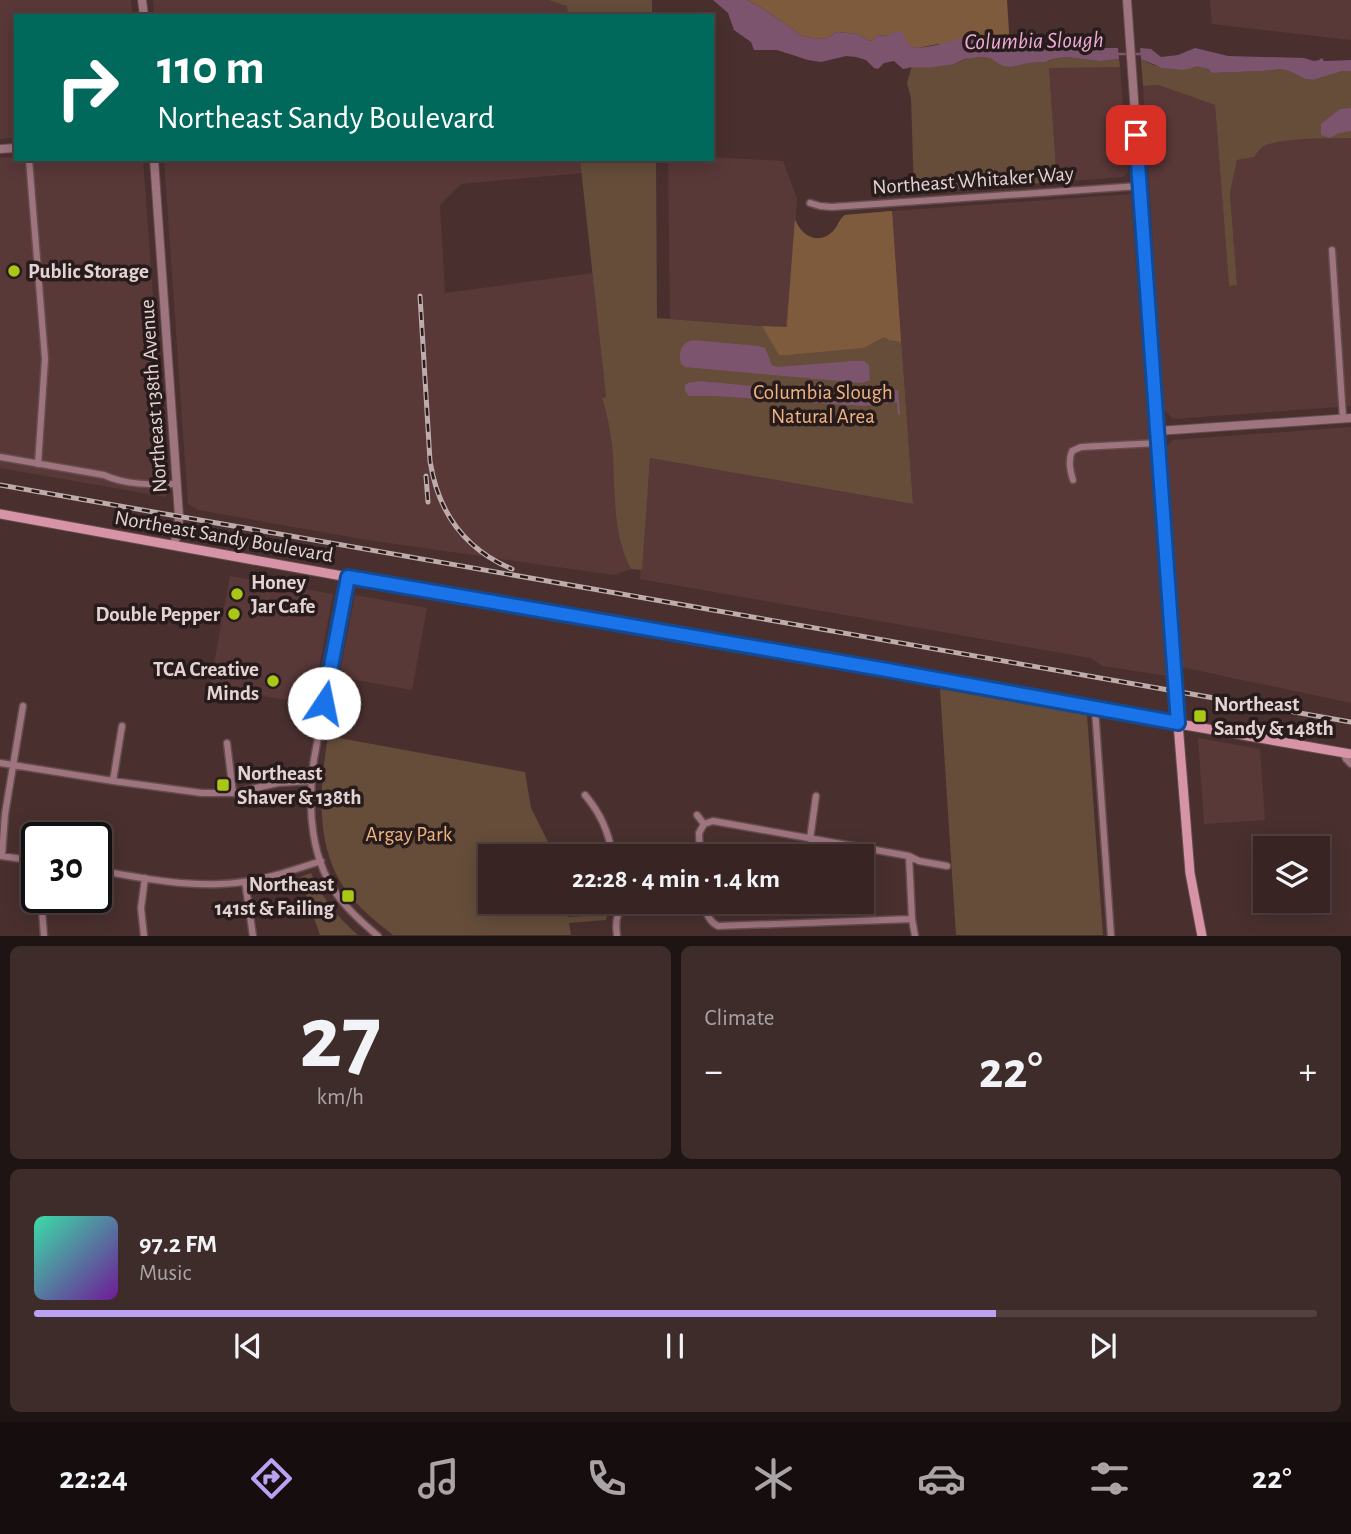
<!DOCTYPE html>
<html lang="en">
<head>
<meta charset="utf-8">
<style>
	body { margin:0; font-family:"Alegreya Sans",sans-serif; background:#3e2c2b; color:#f1f3f6; height:100vh; display:flex; flex-direction:column; font-size:26px; white-space:nowrap }
	* { box-sizing:border-box; margin:0 }
	p { font-size:23px; color:#aaa4a6 }
	.icon { flex:none; width:38px; height:38px; fill:none; stroke:currentColor; stroke-width:2; stroke-linecap:round; stroke-linejoin:round }
	.map { position:relative; height:936px; overflow:hidden }
	.sheet { display:flex; flex-direction:column; gap:10px; padding:10px; background:#1e1413; flex:1 }
	.sheet>* { flex:none }
	.top-card { position:absolute; left:14px; top:14px; width:700px; height:147px; border-radius:0px; box-shadow:0 4px 18px #0003,0 0 0 2px #514141; background:#00695c; color:#fff; overflow:hidden }
	.controls { position:absolute; left:1253px; top:836px; display:grid; gap:14px }
	.controls a { display:grid; place-items:center; width:77px; height:77px; border-radius:0px; background:#372423; box-shadow:0 4px 18px #0003,0 0 0 2px #514141; font-size:35px }
	.speed { position:absolute; left:21px; top:822px; display:flex; gap:14px; font-size:35px; font-weight:700; text-align:center }
	.speed>* { display:grid; place-content:center; width:91px; height:91px; border-radius:50%; background:#372423; box-shadow:0 4px 18px #0003,0 0 0 2px #514141; line-height:1 }
	.speed .limit { border:4px solid #111; border-radius:10px; background:#fff; color:#111 }
	.pin { position:absolute; display:grid; place-items:center; width:60px; height:60px; color:#fff; margin:-30px; border-radius:14px; box-shadow:0 4px 10px #0006 }
	.me { position:absolute; width:77px; margin:-38px; rotate:11deg; stroke-linejoin:round; filter:drop-shadow(0 0 5px #0008) }
	.turn { display:flex; align-items:center; gap:24px; height:147px; padding:0 28px; font-size:32px }
	.turn .icon { width:91px; height:91px; stroke-width:2.5 }
	.turn b { display:block; font-size:49px; line-height:60px }
	.big { font-size:52px; font-weight:700; line-height:1.1 }
	.sheet .tile { flex:1; display:flex; flex-direction:column; justify-content:center; gap:10px; min-width:0; padding:0 24px; border-radius:10px; background:#3e2c2b }
	.sheet .dial { align-items:center; gap:0 }
	.dial b { font-size:91px; line-height:1 }
	.song { display:flex; align-items:center; gap:21px }
	.cover { width:84px; height:84px; border-radius:10px; background:linear-gradient(135deg,hsl(160 70% 55%),hsl(280 70% 35%)) }
	.played { height:7px; border-radius:4px; background:linear-gradient(90deg,#bca0f2 75%,#514141 75%) }
	.keys { display:flex; justify-content:space-around; direction:ltr }
	.heat { display:flex; justify-content:space-between; align-items:center; font-size:38px; direction:ltr }
	.sheet .tiles { flex:1; display:grid; gap:10px; grid-template-columns:1fr 1fr }
	.tile:last-child { grid-column:span 2 }
	.trip { position:absolute; left:478px; top:844px; width:396px; height:70px; border-radius:0px; background:#372423; box-shadow:0 4px 18px #0003,0 0 0 2px #514141; font-weight:700; line-height:70px; text-align:center }
	.dock { display:flex; height:112px; justify-content:space-around; align-items:center; background:#160e0e; color:#aaa4a6 }
	.dock .icon { width:49px; height:49px }
	.dock .active { color:#bca0f2 }
	.dock b { font-size:32px; color:#f1f3f6 }
	.map>svg:first-child { display:block }
	.built { fill:#593838 }
	.green { fill:#654d3a }
	.forest { fill:#7f5b3d }
	.water { fill:#7c546e }
	.lines { fill:none; stroke-linecap:round; stroke-linejoin:round }
	.stream { stroke:#7c546e; stroke-width:2.5 }
	.minor-casing { stroke:#654d4d; stroke-width:9 }
	.tertiary-casing { stroke:#654d4d; stroke-width:10 }
	.secondary-casing { stroke:#654d4d; stroke-width:11 }
	.minor { stroke:#9e747f; stroke-width:6 }
	.tertiary { stroke:#9e747f; stroke-width:8 }
	.secondary { stroke:#d894a7; stroke-width:9 }
	.rail-casing { stroke:#beabaa; stroke-width:5 }
	.rail { stroke:#271b1b; stroke-width:2.5; stroke-dasharray:8; stroke-linecap:butt }
	.route-casing { stroke:#114b97; stroke-width:18 }
	.route { stroke:#1a73e8; stroke-width:12 }
	.poi-dot { fill:#aac718; stroke:#271b1b; stroke-width:2.5 }
	.labels { text-anchor:middle; stroke-width:7; stroke-linejoin:round; paint-order:stroke }
	.street-label { font-size:21px; fill:#e4d3d3; stroke:#271b1b }
	.poi-label { font-size:21px; font-weight:bold; fill:#e4d3d3; stroke:#271b1b; text-anchor:start }
	.park-label { font-size:21px; fill:#efb482; stroke:#271b1b }
	.water-label { font-size:23px; font-style:italic; fill:#f0add7; stroke:#271b1b }
</style>
</head>
<body>
<div class="map">
<svg width="1351" height="936" viewBox="0 0 1351 936">
	<rect width="100%" height="100%" fill="#49302f"/>
	<path class="built" d="M0 0H131L133 16H16V138L0 139Z
		M153 0H548L567 6 568 16H154Z
		M1210 0H1351V40L1212 24Z
		M1049 67H1120L1128 172 1123 177 1057 182Z
		M1158 85 1215 105 1229 285H1237L1230 193 1237 159 1254 157 1260 148 1270 143 1287 140 1351 138V406L1173 419 1163 409 1143 86Z
		M16 157V159H143L164 447 166 497 0 468V158Z
		M712 157 783 161 797 199 787 328 670 319 668 159H712Z
		M164 159H580L582 173 461 184 440 205 445 293 593 273 606 397 602 398 607 416 611 435 618 525 622 548 631 569 614 575 361 539 198 510 188 504Z
		M1131 194 1167 676 1103 666 1090 658 640 579 650 458 913 504 892 211Z
		M1351 427V703L1181 667 1166 456 1167 446 1173 440Z
		M230 576 333 594 312 705 210 686Z
		M355 595 427 608 412 690 339 677Z
		M1198 738 1260 749 1265 820 1204 824Z"/>
	<path class="green" d="M548 0H652V16H568L567 6Z
		M979 57 990 58 1012 67 1029 63 1045 62 1052 59 1067 57 1099 61 1119 59 1120 67 1049 68 1057 182 914 192 911 98 907 83 912 66 934 67 950 64 952 65 969 58Z
		M1141 59C1146 61 1151 65 1156 66 1174 71 1198 58 1212 73L1262 71 1281 69 1289 71 1305 79 1313 80 1343 71H1351V138C1331 139 1275 137 1261 148 1260 149 1255 155 1254 157L1237 160 1230 193 1237 285 1229 286 1215 105 1158 85 1143 86Z
		M580 159H656L657 318 786 328 795 219C800 234 817 246 831 233 838 228 838 220 845 215L892 211 913 504 650 458 642 570 631 569C611 532 616 486 612 446 610 429 607 414 602 398L606 397Z
		M940 689 1087 715 1103 935H956Z
		M328 736 525 772 531 808 555 856H490V901H565L568 917 607 915 606 920 569 923 571 935H393C379 924 364 912 352 898 314 853 319 791 328 736Z
		M311 873C322 898 337 917 358 935H320L300 877Z"/>
	<path class="forest" d="M747 0H1007L1010 48C1000 44 999 35 986 36L985 39 970 36 947 44H938L918 48 912 47 893 34 886 36 877 35 873 40 870 41 857 34 838 32 834 33 828 38 818 39 802 36 767 11Z
		M892 211 901 342 889 340 884 337 863 348 787 355H779L762 326 787 327 795 219C800 235 817 245 831 233 838 228 838 220 845 215Z"/>
	<path class="water" d="M713 0H747L767 11 802 36 818 39 828 38 834 33 838 32 857 34 870 41 873 40 877 35 886 36 899 31 902 32C904 36 907 44 911 46 919 52 957 39 968 37 973 36 979 38 985 39L986 36 989 35 994 37 997 36C1013 49 1007 51 1029 43L1046 48 1075 45 1095 48H1118L1119 59 1099 61 1067 57 1052 59 1045 62 1029 63 1012 67 1003 66 990 58 979 57 965 59 952 65C946 64 941 67 934 67 923 69 914 65 903 69L894 61 884 63 878 69 874 68 866 60 856 57 846 56 821 62 808 60 777 50H754L751 42 734 30 728 13Z
		M1140 48 1151 49 1161 57 1178 55 1195 48 1228 56 1304 58 1314 61 1319 60 1322 58 1324 61H1327L1351 60V71H1343L1313 80 1305 79 1289 71 1281 69 1262 71 1212 73 1208 69 1197 66 1185 70 1162 68 1141 59Z
		M1351 108V131L1339 133 1330 138 1321 135V124L1340 109Z
		M693 340 758 346 765 348 772 365 777 367 853 361H864L869 365 870 380 862 383 685 367 681 364C678 352 681 343 693 340Z
		M699 381 862 396 884 395 885 391 898 390 900 415H898L897 402 864 406 714 396H689L685 391V385L688 383Z"/>
	<g class="lines">
		<path class="stream" d="M1116 54H1144"/>
		<defs>
			<path id="minor" d="M29 159 45 359 38 464
				M810 203 820 206 832 207 1139 186
				M1332 250 1343 418
				M0 457 104 475C125 485 153 485 177 484
				M1073 480C1070 470 1068 461 1072 451L1081 447 1158 443
				M348 577 314 759C307 807 310 863 342 901 352 914 365 925 378 936
				M1095 709 1111 936
				M227 743 233 793
				M1343 752 1346 759 1351 764
				M0 763 113 781 202 793H233L278 783 312 781
				M113 781 122 726
				M585 795C601 814 608 831 613 856
				M697 815 704 824
				M704 824 713 821 909 856 919 861 947 866
				M810 839 816 796
				M2 855 5 814 23 706
				M1 856 37 861
				M700 856 699 833 704 824
				M909 856 912 919 915 936
				M96 870C137 877 179 886 220 884 255 883 288 872 321 861
				M245 882 253 936
				M41 898 44 936
				M704 901C705 912 708 921 718 926L912 919
				M144 936 141 908 145 878
				M617 936C615 920 616 912 629 901"/>
			<path id="tertiary" d="M142 0 144 16
				M1127 0 1178 723
				M0 149 16 148
				M154 159 179 516 178 530 174 545
				M1157 431 1351 418"/>
			<path id="secondary" d="M0 514 348 577 913 675 1162 721 1351 754
				M1178 723 1190 873 1202 936"/>
		</defs>
		<use href="#minor" class="minor-casing"/>
		<use href="#tertiary" class="tertiary-casing"/>
		<use href="#secondary" class="secondary-casing"/>
		<use href="#minor" class="minor"/>
		<use href="#tertiary" class="tertiary"/>
		<use href="#secondary" class="secondary"/>
		<defs>
			<path id="rail" d="M420 296 430 461C438 512 464 549 512 569
				M426 476 428 502
				M0 485 1351 722"/>
		</defs>
		<use href="#rail" class="rail-casing"/>
		<use href="#rail" class="rail"/>
	</g>
	<g class="lines">
		<defs>
			<path id="route" d="M324 703 348 577 887 670 1178 723 1136 135"/>
		</defs>
		<use href="#route" class="route-casing"/>
		<use href="#route" class="route"/>
	</g>
	<g class="poi-dot">
		<circle cx="14" cy="271" r="7"/>
		<circle cx="237" cy="594" r="7"/>
		<circle cx="234" cy="614" r="7"/>
		<circle cx="273" cy="681" r="7"/>
		<rect x="1193" y="709" width="14" height="14" rx="3.5"/>
		<rect x="216" y="778" width="14" height="14" rx="3.5"/>
		<rect x="341" y="889" width="14" height="14" rx="3.5"/>
	</g>
	<g class="labels">
		<g class="street-label">
			<text transform="translate(973 180) rotate(-4)" y="7">Northeast Whitaker Way</text>
			<text transform="translate(153 396) rotate(-94)" y="7">Northeast 138th Avenue</text>
			<text transform="translate(224 536) rotate(10)" y="7">Northeast Sandy Boulevard</text>
		</g>
		<g class="poi-label">
			<text x="28" y="278">Public Storage</text>
			<text x="251" y="589">Honey<tspan x="251" dy="24">Jar Cafe</tspan></text>
			<text x="220" y="621" text-anchor="end">Double Pepper</text>
			<text x="259" y="676" text-anchor="end">TCA Creative<tspan x="259" dy="24">Minds</tspan></text>
			<text x="1214" y="711">Northeast<tspan x="1214" dy="24">Sandy &amp; 148th</tspan></text>
			<text x="237" y="780">Northeast<tspan x="237" dy="24">Shaver &amp; 138th</tspan></text>
			<text x="334" y="891" text-anchor="end">Northeast<tspan x="334" dy="24">141st &amp; Failing</tspan></text>
		</g>
		<g class="park-label">
			<text x="823" y="399">Columbia Slough<tspan x="823" dy="24">Natural Area</tspan></text>
			<text x="409" y="841">Argay Park</text>
		</g>
		<g class="water-label">
			<text transform="translate(1034 40) rotate(-1)" y="8">Columbia Slough</text>
		</g>
	</g>
</svg>
<div class="controls">
<a><svg class="icon" aria-label="layers" viewBox="0 0 24 24"><path d="M12 4l9 5-9 5-9-5zM3 14l9 5 9-5"/></svg></a>
</div>
<div class="speed"><div class="limit">30</div></div>
<div class="pin" style="left:1136px;top:135px;background:#d93025"><svg class="icon" aria-label="arrive" viewBox="0 0 24 24"><path d="M6 21V4h12l-3 4 3 4H6"/></svg></div>
<svg class="me" style="left:324px;top:703px" viewBox="-20 -20 40 40"><circle r="19" fill="#fff"/><path d="M0-13L10 11 0 6-10 11z" fill="#1a73e8"/></svg>
<div class="trip">22:28 · 4 min · 1.4 km</div>
<div class="top-card">
<div class="turn"><svg class="icon" aria-label="right" viewBox="0 0 24 24"><path d="M7 20v-9h11M14 6l5 5-5 5"/></svg><div><b>110 m</b>Northeast Sandy Boulevard</div></div>
</div>
</div>
<section class="sheet">
<div class="tiles">
<div class="tile dial"><b>27</b><p>km/h</p></div>
<div class="tile"><p>Climate</p>
<div class="heat"><a>−</a><b class="big">22°</b><a>+</a></div>
</div>
<div class="tile">
<div class="song"><i class="cover"></i><div><b>97.2 FM</b><p>Music</p></div></div>
<div class="played"></div>
<div class="keys"><svg class="icon" aria-label="previous" viewBox="0 0 24 24"><path d="M18 5L8 12l10 7zM5 5v14"/></svg><svg class="icon" aria-label="pause" viewBox="0 0 24 24"><path d="M8 5v14M16 5v14"/></svg><svg class="icon" aria-label="next" viewBox="0 0 24 24"><path d="M6 5l10 7-10 7zM19 5v14"/></svg></div>
</div>
</div>
</section>
<nav class="dock">
<b>22:24</b>
<svg class="icon active" aria-label="directions" viewBox="0 0 24 24"><path d="M12 3l9 9-9 9-9-9zM9 14v-3h6M13 9l2 2-2 2"/></svg>
<svg class="icon" aria-label="music" viewBox="0 0 24 24"><path d="M9 18V5l10-2v13"/><circle cx="6" cy="18" r="3"/><circle cx="16" cy="16" r="3"/></svg>
<svg class="icon" aria-label="phone" viewBox="0 0 24 24"><path d="M5 4h4l2 5-3 2q2 4 5 5l2-3 5 2v4C11 20 4 13 5 4z"/></svg>
<svg class="icon" aria-label="climate" viewBox="0 0 24 24"><path d="M12 3v18M4 7l16 10M4 17L20 7"/></svg>
<svg class="icon" aria-label="car" viewBox="0 0 24 24"><path d="M5 17H2v-5l4-1 3-4h7l3 4 3 1v5h-3M9 17h6M6 11h13"/><circle cx="7" cy="17" r="2"/><circle cx="17" cy="17" r="2"/></svg>
<svg class="icon" aria-label="filters" viewBox="0 0 24 24"><path d="M4 7h16M4 17h16"/><circle cx="9" cy="7" r="2"/><circle cx="15" cy="17" r="2"/></svg>
<b>22°</b>
</nav>
</body>
</html>
